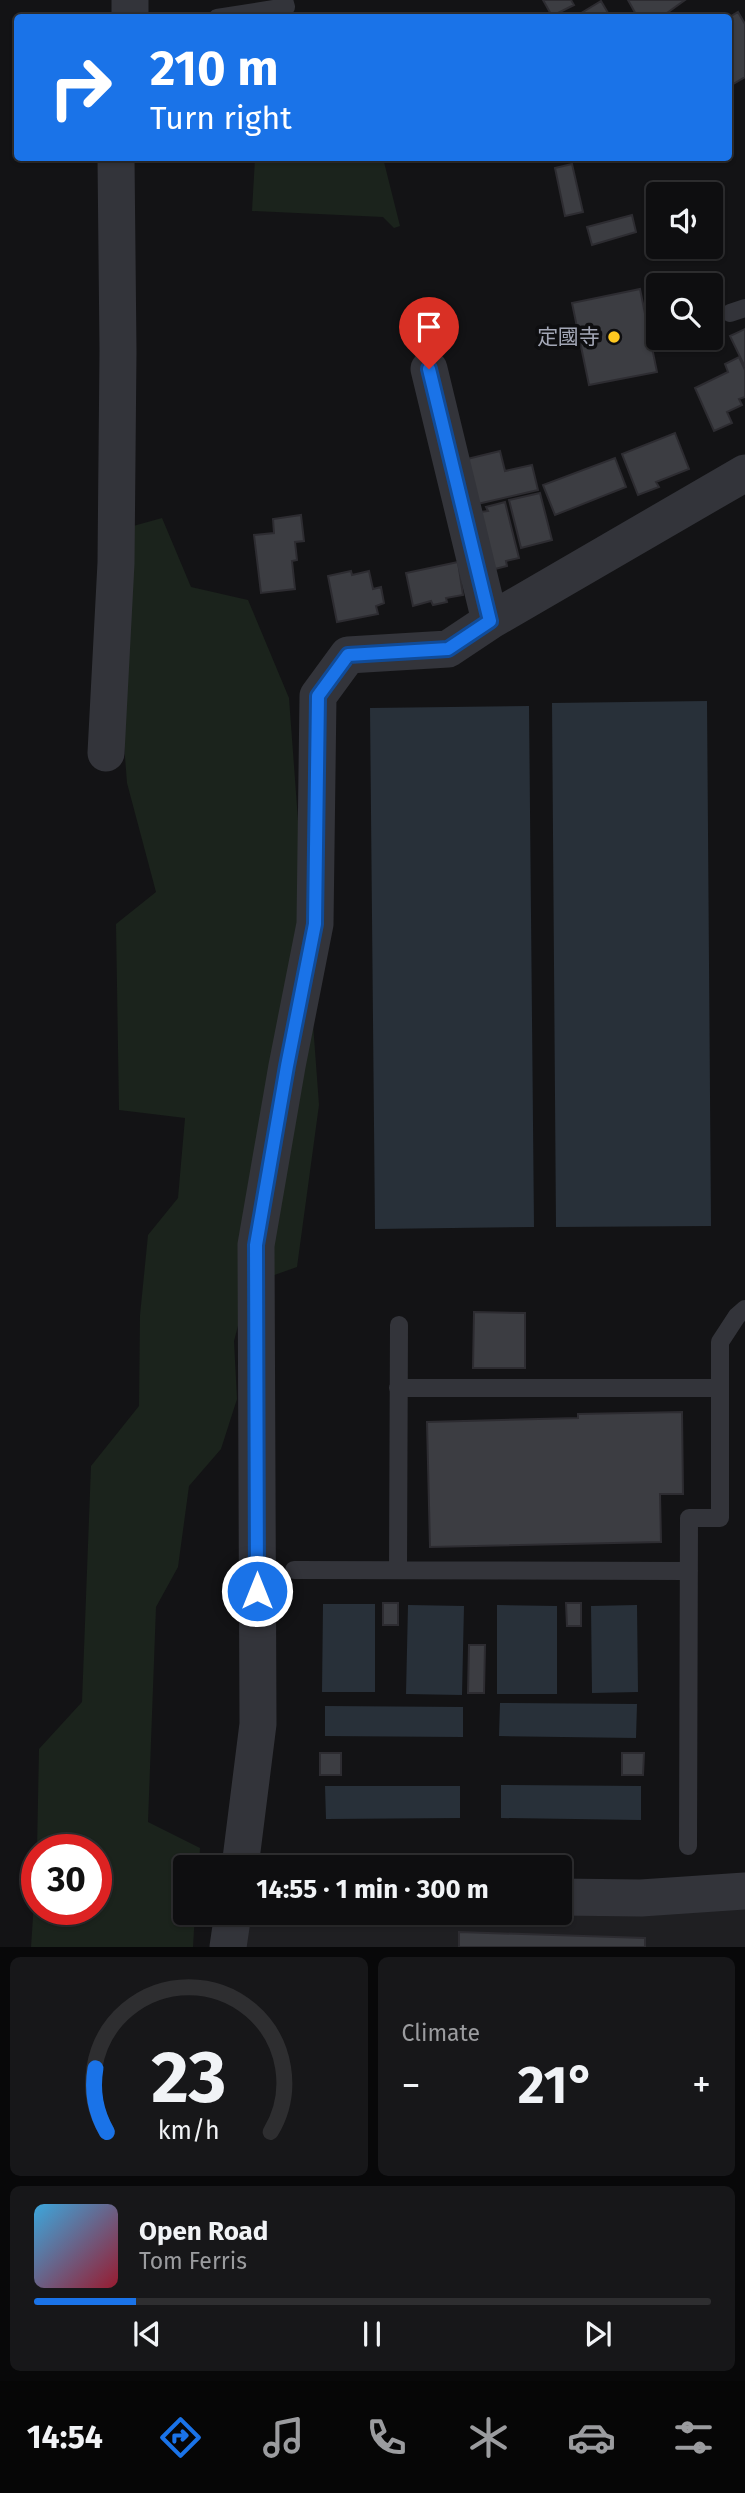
<!DOCTYPE html>
<html lang="en">
<head>
<meta charset="utf-8">
<style>
	body { margin:0; font-family:"Fira Sans","Noto Sans JP",sans-serif; background:#171719; color:#f1f3f6; height:100vh; display:flex; flex-direction:column; font-size:26px; white-space:nowrap }
	* { box-sizing:border-box; margin:0 }
	p { font-size:23px; color:#9b9c9f }
	.icon { flex:none; width:38px; height:38px; fill:none; stroke:currentColor; stroke-width:2; stroke-linecap:round; stroke-linejoin:round }
	.map { position:relative; height:1947px; overflow:hidden }
	.side { display:flex; flex-direction:column; gap:10px; padding:10px; background:#080809; flex:1 }
	.side>* { flex:none }
	.top-card { position:absolute; left:14px; top:14px; width:718px; height:147px; border-radius:7px; box-shadow:0 2px 5px #0004,0 0 0 2px #2e2e30; background:#1a73e8; color:#fff; overflow:hidden }
	.fabs { position:absolute; left:646px; top:182px; display:grid; gap:14px }
	.fabs a { display:grid; place-items:center; width:77px; height:77px; border-radius:7px; background:#0e0e10; box-shadow:0 2px 5px #0004,0 0 0 2px #2e2e30; font-size:35px }
	.speed { position:absolute; left:21px; top:1834px; display:flex; gap:14px; font-size:35px; font-weight:700; text-align:center }
	.speed>* { display:grid; place-content:center; width:91px; height:91px; border-radius:50%; background:#0e0e10; box-shadow:0 2px 5px #0004,0 0 0 2px #2e2e30; line-height:1 }
	.speed .limit { border:10px solid #d22; background:#fff; color:#111 }
	.pin { position:absolute; display:grid; place-items:center; width:60px; height:60px; color:#fff; margin:-72px -30px; border-radius:50% 50% 50% 0; rotate:-45deg; box-shadow:0 0 7px #0007 }
	.pin .icon { rotate:45deg }
	.me { position:absolute; width:77px; margin:-38px; rotate:0deg; stroke-linejoin:round; filter:drop-shadow(0 0 5px #0008) }
	.turn { display:flex; align-items:center; gap:24px; height:147px; padding:0 21px; font-size:32px }
	.turn .icon { width:91px; height:91px; stroke-width:2.5 }
	.turn b { display:block; font-size:49px; line-height:60px }
	.big { font-size:52px; font-weight:700; line-height:1.1 }
	.side .widget { flex:1; display:flex; flex-direction:column; justify-content:center; gap:10px; min-width:0; padding:0 24px; border-radius:10px; background:#171719 }
	.side .dial { align-items:center; gap:0 }
	.dial svg { height:182px; overflow:visible; fill:none; stroke:#2e2e30; stroke-width:7; stroke-linecap:round; text-anchor:middle }
	.dial text { fill:#f1f3f6; stroke:none }
	.song { display:flex; align-items:center; gap:21px }
	.cover { width:84px; height:84px; border-radius:10px; background:linear-gradient(135deg,hsl(200 70% 55%),hsl(350 70% 35%)) }
	.played { height:7px; border-radius:4px; background:linear-gradient(90deg,#1a73e8 15%,#2e2e30 15%) }
	.keys { display:flex; justify-content:space-around; direction:ltr }
	.heat { display:flex; justify-content:space-between; align-items:center; font-size:38px; direction:ltr }
	.side .tiles { flex:1; display:grid; gap:10px; grid-template-columns:1fr 1fr }
	.widget:last-child { grid-column:span 2 }
	.trip { position:absolute; left:173px; top:1855px; width:399px; height:70px; border-radius:7px; background:#0e0e10; box-shadow:0 2px 5px #0004,0 0 0 2px #2e2e30; font-weight:700; line-height:70px; text-align:center }
	.dock { display:flex; height:112px; justify-content:space-around; align-items:center; background:#060606; color:#9b9c9f }
	.dock .icon { width:49px; height:49px }
	.dock .on { color:#1a73e8 }
	.dock b { font-size:32px; color:#f1f3f6 }
	.map>svg:first-child { display:block }
	.built { fill:#1f1f22 }
	.green { fill:#1b231c }
	.water { fill:#283039 }
	.building { fill:#3c3d42; stroke:#2d2c31; stroke-width:2 }
	.lines { fill:none; stroke-linecap:round; stroke-linejoin:round }
	.lane { stroke:#33343a; stroke-width:18 }
	.street { stroke:#33343a; stroke-width:37 }
	.route-casing { stroke:#114b97; stroke-width:18 }
	.route { stroke:#1a73e8; stroke-width:12 }
	.poi-dot { fill:#ffc820; stroke:#0e0e10; stroke-width:2.5 }
	.labels { text-anchor:middle; stroke-width:7; stroke-linejoin:round; paint-order:stroke }
	.poi-label { font-size:21px; fill:#a3a7b6; stroke:#0e0e10; text-anchor:end }
</style>
</head>
<body>
<div class="map">
<svg width="745" height="1947" viewBox="0 0 745 1947">
	<rect width="100%" height="100%" fill="#131315"/>
	<path class="built" d="M745 1907V1947H240L241 1913 510 1916Z"/>
	<path class="green" d="M255 158H383L400 226 394 228 383 217 252 211Z
		M162 518 191 587 248 600 289 698 319 1105 297 1267 249 1284 234 1341 237 1399 221 1449 189 1486 178 1567 156 1607 148 1822 200 1848 199 1867H186V1913H195L193 1947H31L37 1856V1909H96V1850H37L39 1749 82 1702 91 1466 139 1406 140 1315 148 1235 178 1198 185 1118 119 1110 116 924 156 892 127 783 108 533Z"/>
	<path class="water" d="M707 701 711 1226 556 1227 552 703Z
		M529 706 534 1227 375 1229 370 708Z
		M323 1604H375V1692H322Z
		M408 1605 464 1606 462 1695 406 1694Z
		M497 1605 557 1606V1694H497Z
		M637 1605 638 1692 592 1693 591 1606Z
		M500 1703 637 1704 636 1738 499 1736Z
		M325 1706 463 1707V1737L325 1736Z
		M501 1785 641 1786V1820L501 1818Z
		M325 1786H460V1818L326 1819Z"/>
	<path class="building" d="M543 0H571L574 5 552 16Z
		M628 0H685L660 18H638Z
		M601 1 611 18H580L578 15Z
		M738 12 745 24V77L728 87V18Z
		M572 164 583 212 565 216 555 168Z
		M658 208V225L654 226 649 210Z
		M632 215 636 232 592 245 587 227Z
		M640 289 657 372 589 385 572 303Z
		M745 329V367L730 336Z
		M739 357 745 370V397L739 399 742 405 727 412 732 423 714 431 695 388 728 372 725 364Z
		M675 433 689 469 656 482 659 487 638 495 622 454Z
		M500 451 505 471 532 465 538 490 473 505 463 460Z
		M615 458 626 487 555 515 543 485Z
		M540 493 552 540 521 548 509 500Z
		M505 502 519 558 506 561 507 566 491 570 480 512 488 511 486 507Z
		M301 515 304 541 295 542 297 560 292 561 295 589 261 593 254 535 274 533 273 519Z
		M458 562 463 595 446 598 447 602 433 605 431 601 413 606 406 573Z
		M351 571 352 575 369 571 373 589 381 587 384 603 376 606 378 614 337 622 328 576Z
		M474 1312 525 1313V1368H473Z
		M682 1412 683 1494H660L661 1542 430 1547 427 1422 578 1418V1414Z
		M383 1603H398V1625H383Z
		M566 1603H581V1626H567Z
		M469 1645H485L484 1693H468Z
		M320 1753H341V1775H320Z
		M622 1753H644L643 1775H622Z
		M459 1932 645 1938V1947H459Z"/>
	<g class="lines">
		<path class="lane" d="M217 18 286 7 284 0
			M730 313 745 308
			M398 1388H720
			M294 1570 689 1571
			M398 1570 399 1325
			M688 1846 689 1518H720V1342L737 1316 745 1309"/>
		<path class="street" d="M130 0V18
			M429 369 490 621
			M106 753 116 563 118 351 116 158
			M240 1867 258 1724 256 1245 287 1066 315 924 318 696 348 655 448 649 490 621 745 473
			M560 1897 641 1898 745 1891
			M228 1947 233 1913"/>
	</g>
	<g class="lines">
		<defs>
			<path id="route" d="M257 1591 256 1245 287 1066 315 924 318 696 348 655 448 649 490 621 429 369"/>
		</defs>
		<use href="#route" class="route-casing"/>
		<use href="#route" class="route"/>
	</g>
	<circle class="poi-dot" cx="614" cy="337" r="7"/>
	<g class="labels">
		<g class="poi-label">
			<text x="600" y="344">定國寺</text>
		</g>
	</g>
</svg>
<div class="fabs">
<a><svg class="icon" aria-label="sound" viewBox="0 0 24 24"><path d="M4 9h4l5-4v14l-5-4H4zM17 9q2 3 0 6"/></svg></a>
<a><svg class="icon" aria-label="search" viewBox="0 0 24 24"><circle cx="10" cy="10" r="6"/><path d="M15 15l6 6"/></svg></a>
</div>
<div class="speed"><div class="limit">30</div></div>
<div class="pin" style="left:429px;top:369px;background:#d93025"><svg class="icon" aria-label="arrive" viewBox="0 0 24 24"><path d="M6 21V4h12l-3 4 3 4H6"/></svg></div>
<svg class="me" style="left:257px;top:1591px" viewBox="-20 -20 40 40"><circle r="17" fill="#1a73e8" stroke="#fff" stroke-width="3"/><path d="M0-11L8 9 0 5-8 9z" fill="#fff"/></svg>
<div class="trip">14:55 · 1 min · 300 m</div>
<div class="top-card">
<div class="turn"><svg class="icon" aria-label="right" viewBox="0 0 24 24"><path d="M7 20v-9h11M14 6l5 5-5 5"/></svg><div><b>210 m</b>Turn right</div></div>
</div>
</div>
<section class="side">
<div class="tiles">
<div class="widget dial"><svg viewBox="0 0 100 80">
<path d="M14 69A42 42 0 1 1 86 69"/>
<path d="M14 69A42 42 0 0 1 9 41" stroke="#1a73e8"/>
<text x="50" y="56" font-size="32" font-weight="700">23</text>
<text x="50" y="72" font-size="11">km/h</text>
</svg></div>
<div class="widget"><p>Climate</p>
<div class="heat"><a>−</a><b class="big">21°</b><a>+</a></div>
</div>
<div class="widget">
<div class="song"><i class="cover"></i><div><b>Open Road</b><p>Tom Ferris</p></div></div>
<div class="played"></div>
<div class="keys"><svg class="icon" aria-label="previous" viewBox="0 0 24 24"><path d="M18 5L8 12l10 7zM5 5v14"/></svg><svg class="icon" aria-label="pause" viewBox="0 0 24 24"><path d="M8 5v14M16 5v14"/></svg><svg class="icon" aria-label="next" viewBox="0 0 24 24"><path d="M6 5l10 7-10 7zM19 5v14"/></svg></div>
</div>
</div>
</section>
<nav class="dock">
<b>14:54</b>
<svg class="icon on" aria-label="directions" viewBox="0 0 24 24"><path d="M12 3l9 9-9 9-9-9zM9 14v-3h6M13 9l2 2-2 2"/></svg>
<svg class="icon" aria-label="music" viewBox="0 0 24 24"><path d="M9 18V5l10-2v13"/><circle cx="6" cy="18" r="3"/><circle cx="16" cy="16" r="3"/></svg>
<svg class="icon" aria-label="phone" viewBox="0 0 24 24"><path d="M5 4h4l2 5-3 2q2 4 5 5l2-3 5 2v4C11 20 4 13 5 4z"/></svg>
<svg class="icon" aria-label="climate" viewBox="0 0 24 24"><path d="M12 3v18M4 7l16 10M4 17L20 7"/></svg>
<svg class="icon" aria-label="car" viewBox="0 0 24 24"><path d="M5 17H2v-5l4-1 3-4h7l3 4 3 1v5h-3M9 17h6M6 11h13"/><circle cx="7" cy="17" r="2"/><circle cx="17" cy="17" r="2"/></svg>
<svg class="icon" aria-label="filters" viewBox="0 0 24 24"><path d="M4 7h16M4 17h16"/><circle cx="9" cy="7" r="2"/><circle cx="15" cy="17" r="2"/></svg>
</nav>
</body>
</html>
